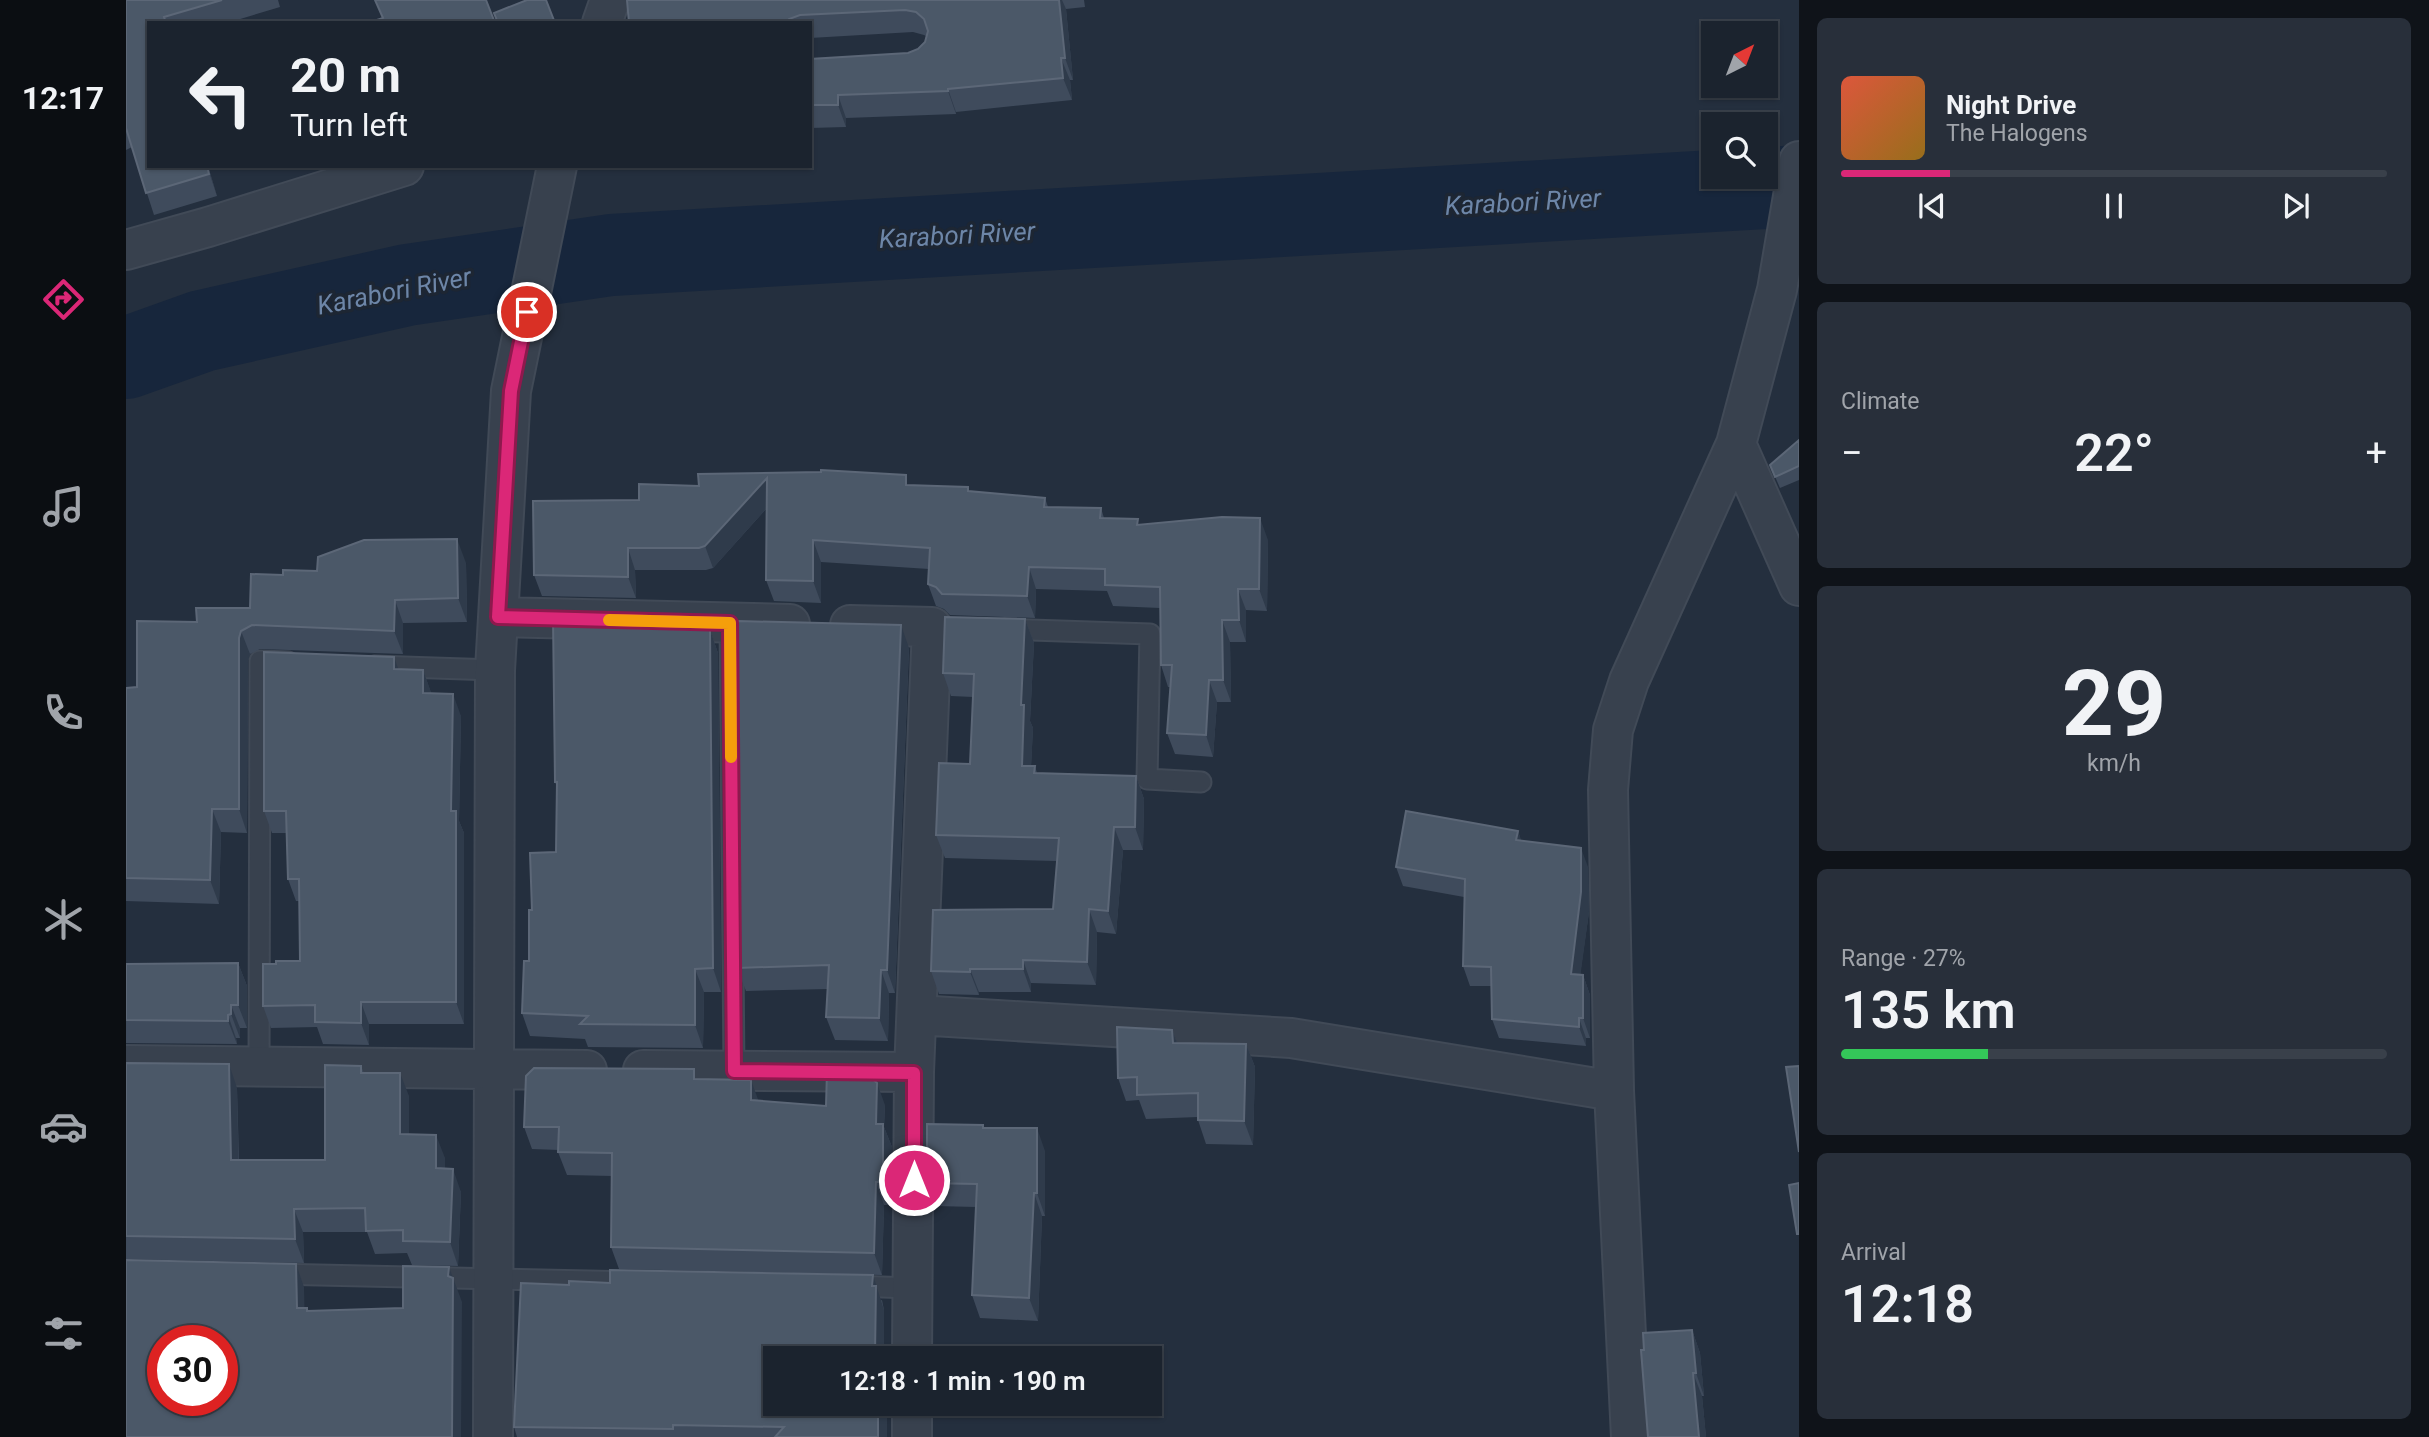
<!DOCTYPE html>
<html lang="en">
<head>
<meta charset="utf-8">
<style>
	body { margin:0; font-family:Roboto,sans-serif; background:#282f3a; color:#f1f3f6; height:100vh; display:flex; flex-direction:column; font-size:26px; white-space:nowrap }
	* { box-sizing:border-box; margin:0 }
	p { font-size:23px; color:#a0a4aa }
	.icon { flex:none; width:38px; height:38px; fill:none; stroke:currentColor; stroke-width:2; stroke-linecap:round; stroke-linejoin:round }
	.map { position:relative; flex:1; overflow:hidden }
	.drawer { display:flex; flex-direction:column; gap:18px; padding:18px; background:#0f1319; width:630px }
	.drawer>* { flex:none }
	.guide { position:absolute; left:21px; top:21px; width:665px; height:147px; border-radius:0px; box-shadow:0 2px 5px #0004,0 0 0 2px #39404a; background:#1b232e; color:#f1f3f6; overflow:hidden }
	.needle { width:46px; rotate:42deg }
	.tools { position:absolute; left:1575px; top:21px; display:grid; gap:14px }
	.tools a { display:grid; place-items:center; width:77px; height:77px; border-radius:0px; background:#1b232e; box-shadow:0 2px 5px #0004,0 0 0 2px #39404a; font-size:35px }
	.speed { position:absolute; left:21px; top:1325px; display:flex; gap:14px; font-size:35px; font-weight:700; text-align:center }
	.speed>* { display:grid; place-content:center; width:91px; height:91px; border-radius:50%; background:#1b232e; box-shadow:0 2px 5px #0004,0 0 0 2px #39404a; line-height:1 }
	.speed .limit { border:10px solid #d22; background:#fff; color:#111 }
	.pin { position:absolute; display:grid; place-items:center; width:60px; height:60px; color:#fff; margin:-30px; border:4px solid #fff; border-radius:50%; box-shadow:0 2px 7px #0007 }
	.me { position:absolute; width:77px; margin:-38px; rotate:0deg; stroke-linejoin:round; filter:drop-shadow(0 0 5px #0008) }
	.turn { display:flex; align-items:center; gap:24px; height:147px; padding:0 28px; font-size:32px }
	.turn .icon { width:91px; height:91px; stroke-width:2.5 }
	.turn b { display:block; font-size:49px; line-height:60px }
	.big { font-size:52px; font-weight:600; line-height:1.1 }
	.drawer .tile { flex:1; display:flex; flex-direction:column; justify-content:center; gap:10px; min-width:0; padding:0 24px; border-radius:10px; background:#282f3a }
	.drawer .dial { align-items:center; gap:0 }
	.dial b { font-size:91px; line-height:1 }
	.song { display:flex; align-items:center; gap:21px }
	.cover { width:84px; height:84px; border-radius:10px; background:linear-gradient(135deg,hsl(10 70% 55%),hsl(40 70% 35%)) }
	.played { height:7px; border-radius:4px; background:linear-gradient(90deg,#db2777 20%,#39404a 20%) }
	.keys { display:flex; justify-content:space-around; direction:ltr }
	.heat { display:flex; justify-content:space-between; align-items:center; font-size:38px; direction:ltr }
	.charge { height:10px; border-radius:5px; background:linear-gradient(90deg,#34c759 27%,#39404a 0) }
	.trip { position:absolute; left:637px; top:1346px; width:399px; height:70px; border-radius:0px; background:#1b232e; box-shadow:0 2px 5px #0004,0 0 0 2px #39404a; font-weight:600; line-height:70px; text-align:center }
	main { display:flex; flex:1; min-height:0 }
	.tab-bar { display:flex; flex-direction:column; width:126px; justify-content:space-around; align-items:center; background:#0b0e12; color:#a0a4aa }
	.tab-bar .icon { width:49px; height:49px }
	.tab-bar .active { color:#db2777 }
	.tab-bar b { font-size:32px; color:#f1f3f6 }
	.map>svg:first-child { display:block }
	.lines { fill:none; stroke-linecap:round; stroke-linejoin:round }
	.river { stroke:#17263c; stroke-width:82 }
	.lane-casing { stroke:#414a57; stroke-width:23 }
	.street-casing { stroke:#414a57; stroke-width:42 }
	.lane { stroke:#38414e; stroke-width:19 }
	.street { stroke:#38414e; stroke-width:38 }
	.wall { fill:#3f4b5c }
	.shaded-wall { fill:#2f3b4b }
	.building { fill:#4b5868; stroke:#5c6777; stroke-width:2; fill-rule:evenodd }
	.route-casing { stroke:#8e194d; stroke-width:18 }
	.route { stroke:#db2777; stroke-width:12 }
	.slow { stroke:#f59e0b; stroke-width:12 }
	.labels { text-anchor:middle; stroke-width:7; stroke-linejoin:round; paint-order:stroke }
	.water-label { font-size:26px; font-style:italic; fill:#6d86a8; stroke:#1d2633 }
</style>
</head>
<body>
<main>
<nav class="tab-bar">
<b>12:17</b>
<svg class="icon active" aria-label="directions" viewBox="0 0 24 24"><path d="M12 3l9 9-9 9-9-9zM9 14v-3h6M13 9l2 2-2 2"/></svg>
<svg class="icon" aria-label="music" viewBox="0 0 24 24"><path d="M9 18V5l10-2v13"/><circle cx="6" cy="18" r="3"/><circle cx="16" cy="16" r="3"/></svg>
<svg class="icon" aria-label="phone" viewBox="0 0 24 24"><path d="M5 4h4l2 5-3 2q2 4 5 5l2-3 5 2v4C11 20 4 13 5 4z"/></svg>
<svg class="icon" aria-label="climate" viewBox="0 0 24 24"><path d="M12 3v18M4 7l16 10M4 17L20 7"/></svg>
<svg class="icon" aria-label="car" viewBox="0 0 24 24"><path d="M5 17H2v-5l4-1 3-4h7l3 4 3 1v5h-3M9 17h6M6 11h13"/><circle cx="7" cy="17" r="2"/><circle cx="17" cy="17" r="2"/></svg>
<svg class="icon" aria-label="filters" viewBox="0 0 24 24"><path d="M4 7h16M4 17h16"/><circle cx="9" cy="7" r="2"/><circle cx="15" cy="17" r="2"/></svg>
</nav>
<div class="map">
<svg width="1673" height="1437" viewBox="0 0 1673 1437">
	<rect width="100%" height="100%" fill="#242f3e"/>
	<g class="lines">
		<path class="river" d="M0 358 76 331 281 285 485 255 1673 186"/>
		<defs>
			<path id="lane" d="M604 623 608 1071
				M878 629 1024 634 1021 779 1075 782
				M248 666 369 670
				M133 1066 134 661 162 662
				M148 1274 509 1282
				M725 1286 787 1288"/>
			<path id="street" d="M476 23 484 0
				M0 250 82 227 278 166
				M1610 444 1673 586
				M372 617 664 624
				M724 625 806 627 788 1072 786 1358
				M791 1015 1165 1038 1488 1091
				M0 1065 461 1070
				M517 1070 788 1072
				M367 1437 369 670 385 391 431 166
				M786 1437V1404
				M1505 1437 1488 1091 1482 790 1487 730 1503 681 1610 444 1651 290 1673 161"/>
		</defs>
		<use href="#lane" class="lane-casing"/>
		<use href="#street" class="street-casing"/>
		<use href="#lane" class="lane"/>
		<use href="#street" class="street"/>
	</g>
	<path class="wall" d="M0 0H152L154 7 101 23H23L82 166 91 196 28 215 6 147 0 150Z
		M501 0H958L959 7 940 9 947 80H944L946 100 830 112V114L720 118V127L684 128V59L782 53 792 49 799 42 800 36 798 35 787 32 684 38V23H503Z
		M1673 440V480L1654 488 1644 465Z
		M573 486H784L844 491 919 498 922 507 975 508 978 518 1014 525 1142 540 1141 611 1120 610V642H1104L1105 702H1091L1087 757 1049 754 1041 733 1044 687H1042L1035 665 1034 608 987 606 981 591 910 589 909 618 824 615 818 609 810 606 802 584 803 569 695 562V603L648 601 640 580 641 508 587 568 580 570H509L510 598 416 596 408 575 513 500Z
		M340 563 341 622 277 623V654L134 649 124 654 122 661 121 833 95 832 93 904 0 901V688L11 687 71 622 124 608 157 575 191 571Z
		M502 619 506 628 584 630 592 653 595 992H578L577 1048 462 1047 459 1039 404 1036 396 1013 403 961 430 852 431 787 429 782Z
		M899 619 908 643 904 721 907 728 905 766H909L911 773 1010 776 1018 799 1017 850H997L990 934 971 932 970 985 905 983V992H853V995L813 994 805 971 927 909 931 861 819 858 810 835 844 764 847 697 825 696 817 673Z
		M783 648 769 993H763L762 1041 709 1040 700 1017 702 989 620 991 611 968Z
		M273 669 297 670 305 693 335 716 333 821 338 833V1024H243V1045L197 1044 191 1027 145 1028 137 1006 150 964 174 961 173 901H170L162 879 160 833H146L138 811Z
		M1392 831 1395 841 1462 867 1463 912 1454 975H1457L1464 995V1038H1460V1046L1373 1038 1366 1019 1365 986H1344L1337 966 1338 897 1277 886 1270 867Z
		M112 963 121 986V1028H114V1038H110L111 1044 0 1043V964Z
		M1046 1030 1051 1043 1120 1044 1129 1067 1127 1145 1080 1144 1072 1120V1117L1020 1119 1013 1100 1000 1101 992 1078Z
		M0 1063 111 1088 113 1160H199L235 1066 238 1073 283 1096V1134L319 1158V1168L335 1192 332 1266 286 1265 281 1253 249 1254 241 1232H177L178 1263 0 1259Z
		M572 1079 633 1101 700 1106 759 1105 758 1127 766 1147 765 1205H758L756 1275 493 1269 485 1247 486 1176 441 1175 432 1152 433 1150 406 1149 398 1127Z
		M857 1125 858 1128 919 1151V1216H916L912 1321 854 1318 846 1295 850 1207 809 1206 801 1183Z
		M756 1300 758 1310 649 1404H761V1437H391L388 1427Z
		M1566 1330 1574 1353 1578 1396H1576L1580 1437H1522L1518 1350Z"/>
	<path class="shaded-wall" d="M933 0H936L940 9 947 80 939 58Z
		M935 58 944 80 946 100 937 78Z
		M822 89 830 112V114L822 91Z
		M712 95 720 118V127L712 105Z
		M81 166H82L91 196Z
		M641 478 649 499 587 568 579 546Z
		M1134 518 1142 540 1141 611 1133 589Z
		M331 539 340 563 341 622 332 598Z
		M687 540 695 562V603L687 581Z
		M502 548 509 570 510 598 502 577Z
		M903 567 910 589 909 618 901 596Z
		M1112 589 1120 610V642L1113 620Z
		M269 600 277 623V654L268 631Z
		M899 619 908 643 904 721 907 728 904 789 896 766 895 705Z
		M1096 620 1104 642 1105 702 1097 680Z
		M775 625 783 648 769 993 761 970Z
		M584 630 592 653 595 992 587 968Z
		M115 631 124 654 122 661 121 833 113 809V638Z
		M268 657 276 679 268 669Z
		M297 670 305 692V715L297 693Z
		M1083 680 1091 702 1087 757 1080 735Z
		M327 694 335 716 333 821 338 833V1024L330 1002 325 811Z
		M1010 776 1018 799 1017 850 1009 827Z
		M86 809 95 832 93 904 84 880Z
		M988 827 997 850 990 934 982 911Z
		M1392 831 1399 851 1390 840Z
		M1455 848 1462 867 1463 912 1452 993 1445 974Z
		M963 909 971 932 970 985 961 962Z
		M897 960 905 983V992L897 969Z
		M112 963 121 986V1028L112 1005Z
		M569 969 578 992 577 1048 569 1025Z
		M844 969 853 992V995L844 972Z
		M755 970 763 993 762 1041 753 1018Z
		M1457 975 1464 995V1038L1457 1018Z
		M235 1002 243 1024V1045L235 1023Z
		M105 1005 114 1028V1038L105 1014Z
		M102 1015 110 1038 111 1044 102 1021Z
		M1453 1018 1460 1038V1046L1453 1027Z
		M1046 1030 1055 1053 1047 1043Z
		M1120 1044 1129 1067 1127 1145 1118 1121Z
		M103 1064 111 1088 113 1184 105 1160Z
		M274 1073 283 1096V1157L274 1134Z
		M625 1080 633 1102 625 1100Z
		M751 1083 759 1105 758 1127 766 1147 765 1205 757 1182 750 1124Z
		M911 1128 919 1151V1216L911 1193Z
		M310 1135 319 1158V1191L310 1168Z
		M327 1169 335 1192 332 1266 324 1242Z
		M750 1182 758 1205 756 1275 748 1253Z
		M908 1193 916 1216 912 1321 903 1298Z
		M168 1209 177 1232 178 1263 169 1239Z
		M170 1264 178 1287 179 1332 171 1308Z
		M323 1267 336 1302 335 1437H326Z
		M747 1275 758 1310V1358H750L749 1354Z
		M1566 1330 1574 1353 1578 1396 1570 1373Z
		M1567 1373 1576 1396 1580 1437H1573Z
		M752 1404H761V1437H752Z"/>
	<path class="building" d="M0 0H96L38 17 40 23H23V166H81L83 174 20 193 0 128Z
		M249 0H360L369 23H252L251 20 257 18Z
		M401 0H420L429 23H372L368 13Z
		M501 0H933L939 58H935L937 78 822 89V91L712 95V105H684V59L782 53 792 49 799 42 802 31 798 19 790 12 779 10 674 15 663 19 660 23H503Z
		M1673 440V466L1649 477 1644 465Z
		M695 470 780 475V485L842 487V491L919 498 918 507 975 508 974 518 1012 519 1011 525 1096 517 1134 518 1133 589H1112L1113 620H1096L1097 680H1083L1080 735 1041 733 1046 665H1035L1034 587 979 585V569L903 567 901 596 816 594 810 587 802 584 804 548 687 540V581L640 580 641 478 579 546 573 548H502V577L408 575 407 501 513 500V484L573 486 572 474 695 472Z
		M331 539 332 598 269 600 268 631 126 625 115 631 113 638V809H86L84 880 0 878V688L11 687V621L71 622 70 608H124L125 574 157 575V570L191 571 192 557 238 540Z
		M427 617 502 619 503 628 584 630 587 968 569 969V1025L454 1024 462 1016 396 1013 398 961H403V910H406L404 853 430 852 431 782H429Z
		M819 617 899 619 895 705H898L896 766H909L908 773 1010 776 1009 827H988L982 911 963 909 961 962 897 960V969H844V972L805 971 807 910 927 909 933 838 810 835 813 763 844 764 848 674 817 673Z
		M612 621 775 625 761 970H755L753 1018 700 1017 703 965 611 968 608 630 612 631Z
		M138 652 268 657V669L297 670V693L327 694 325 811H330V1002H235V1023L189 1022V1005L137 1006V964H150V961H174L173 879H162L160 811H138Z
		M1280 811 1392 831 1390 840 1455 848V892L1445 974 1457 975V1018H1453V1027L1366 1019 1365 967 1337 966 1339 879 1270 867Z
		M112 963V1005H105V1014L102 1015V1021L0 1020V964Z
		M991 1027 1046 1030 1047 1043 1120 1044 1118 1121 1072 1120V1093L1011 1095V1077L992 1078Z
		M0 1063 103 1064 105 1160H199V1065L235 1066V1073H274V1134L310 1135V1168L327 1169 324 1242 277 1241V1230L240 1231 239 1208 168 1209 169 1239 0 1236Z
		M1673 1066V1152L1660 1067Z
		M408 1068 568 1069V1079L625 1080V1100L700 1106 701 1071H738L751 1083 750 1124H757V1182H750L748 1253 485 1247 486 1153 432 1152 433 1127H398L400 1076Z
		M801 1124 857 1125V1128H911V1193H908L903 1298 846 1295 851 1184 801 1183Z
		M1673 1183V1234H1671L1663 1185Z
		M0 1260 170 1264 171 1308H181V1311L277 1308V1266L323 1267 322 1276 327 1278 326 1437H0ZM37 1340H96V1400H37Z
		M484 1270 747 1275 746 1286H750L749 1354H753L752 1358H649V1404H752V1437H649L658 1427 547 1425V1429L388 1427 395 1283 443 1285V1281L484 1283Z
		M1566 1330 1570 1373H1567L1573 1437H1522L1515 1350H1518L1517 1333Z"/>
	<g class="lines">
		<defs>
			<path id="route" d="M401 312 385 391 372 617 604 623 608 1071 788 1073V1180"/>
		</defs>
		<use href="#route" class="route-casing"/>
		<use href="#route" class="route"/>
		<path class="slow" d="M483 620 604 623 605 757"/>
	</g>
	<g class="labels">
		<g class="water-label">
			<text transform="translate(1397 202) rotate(-3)" y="9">Karabori River</text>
			<text transform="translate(831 235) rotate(-3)" y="9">Karabori River</text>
			<text transform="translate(268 291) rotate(-11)" y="9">Karabori River</text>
		</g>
	</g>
</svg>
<div class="tools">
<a><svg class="needle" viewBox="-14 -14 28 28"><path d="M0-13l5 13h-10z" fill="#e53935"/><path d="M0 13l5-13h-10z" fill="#a0a4aa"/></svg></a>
<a><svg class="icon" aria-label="search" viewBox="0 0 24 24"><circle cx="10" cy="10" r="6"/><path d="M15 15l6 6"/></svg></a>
</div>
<div class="speed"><div class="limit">30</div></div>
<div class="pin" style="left:401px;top:312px;background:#d93025"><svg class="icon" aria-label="arrive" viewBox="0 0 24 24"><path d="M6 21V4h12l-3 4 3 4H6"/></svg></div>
<svg class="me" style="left:788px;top:1180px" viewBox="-20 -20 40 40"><circle r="17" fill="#db2777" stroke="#fff" stroke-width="3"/><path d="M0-11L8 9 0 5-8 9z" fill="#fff"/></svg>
<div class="trip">12:18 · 1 min · 190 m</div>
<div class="guide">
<div class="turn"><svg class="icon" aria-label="left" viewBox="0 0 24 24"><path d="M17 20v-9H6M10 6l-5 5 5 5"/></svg><div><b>20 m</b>Turn left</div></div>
</div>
</div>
<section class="drawer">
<div class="tile">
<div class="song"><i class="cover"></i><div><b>Night Drive</b><p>The Halogens</p></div></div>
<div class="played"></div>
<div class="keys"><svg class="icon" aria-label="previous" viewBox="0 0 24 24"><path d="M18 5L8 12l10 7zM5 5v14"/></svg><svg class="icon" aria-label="pause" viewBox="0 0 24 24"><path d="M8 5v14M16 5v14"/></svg><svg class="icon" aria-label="next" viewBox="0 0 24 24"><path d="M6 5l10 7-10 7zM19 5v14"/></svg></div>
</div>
<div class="tile"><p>Climate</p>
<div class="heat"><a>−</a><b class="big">22°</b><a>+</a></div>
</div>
<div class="tile dial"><b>29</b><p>km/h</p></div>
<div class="tile"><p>Range · 27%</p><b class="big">135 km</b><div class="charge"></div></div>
<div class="tile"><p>Arrival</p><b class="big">12:18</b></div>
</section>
</main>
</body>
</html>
